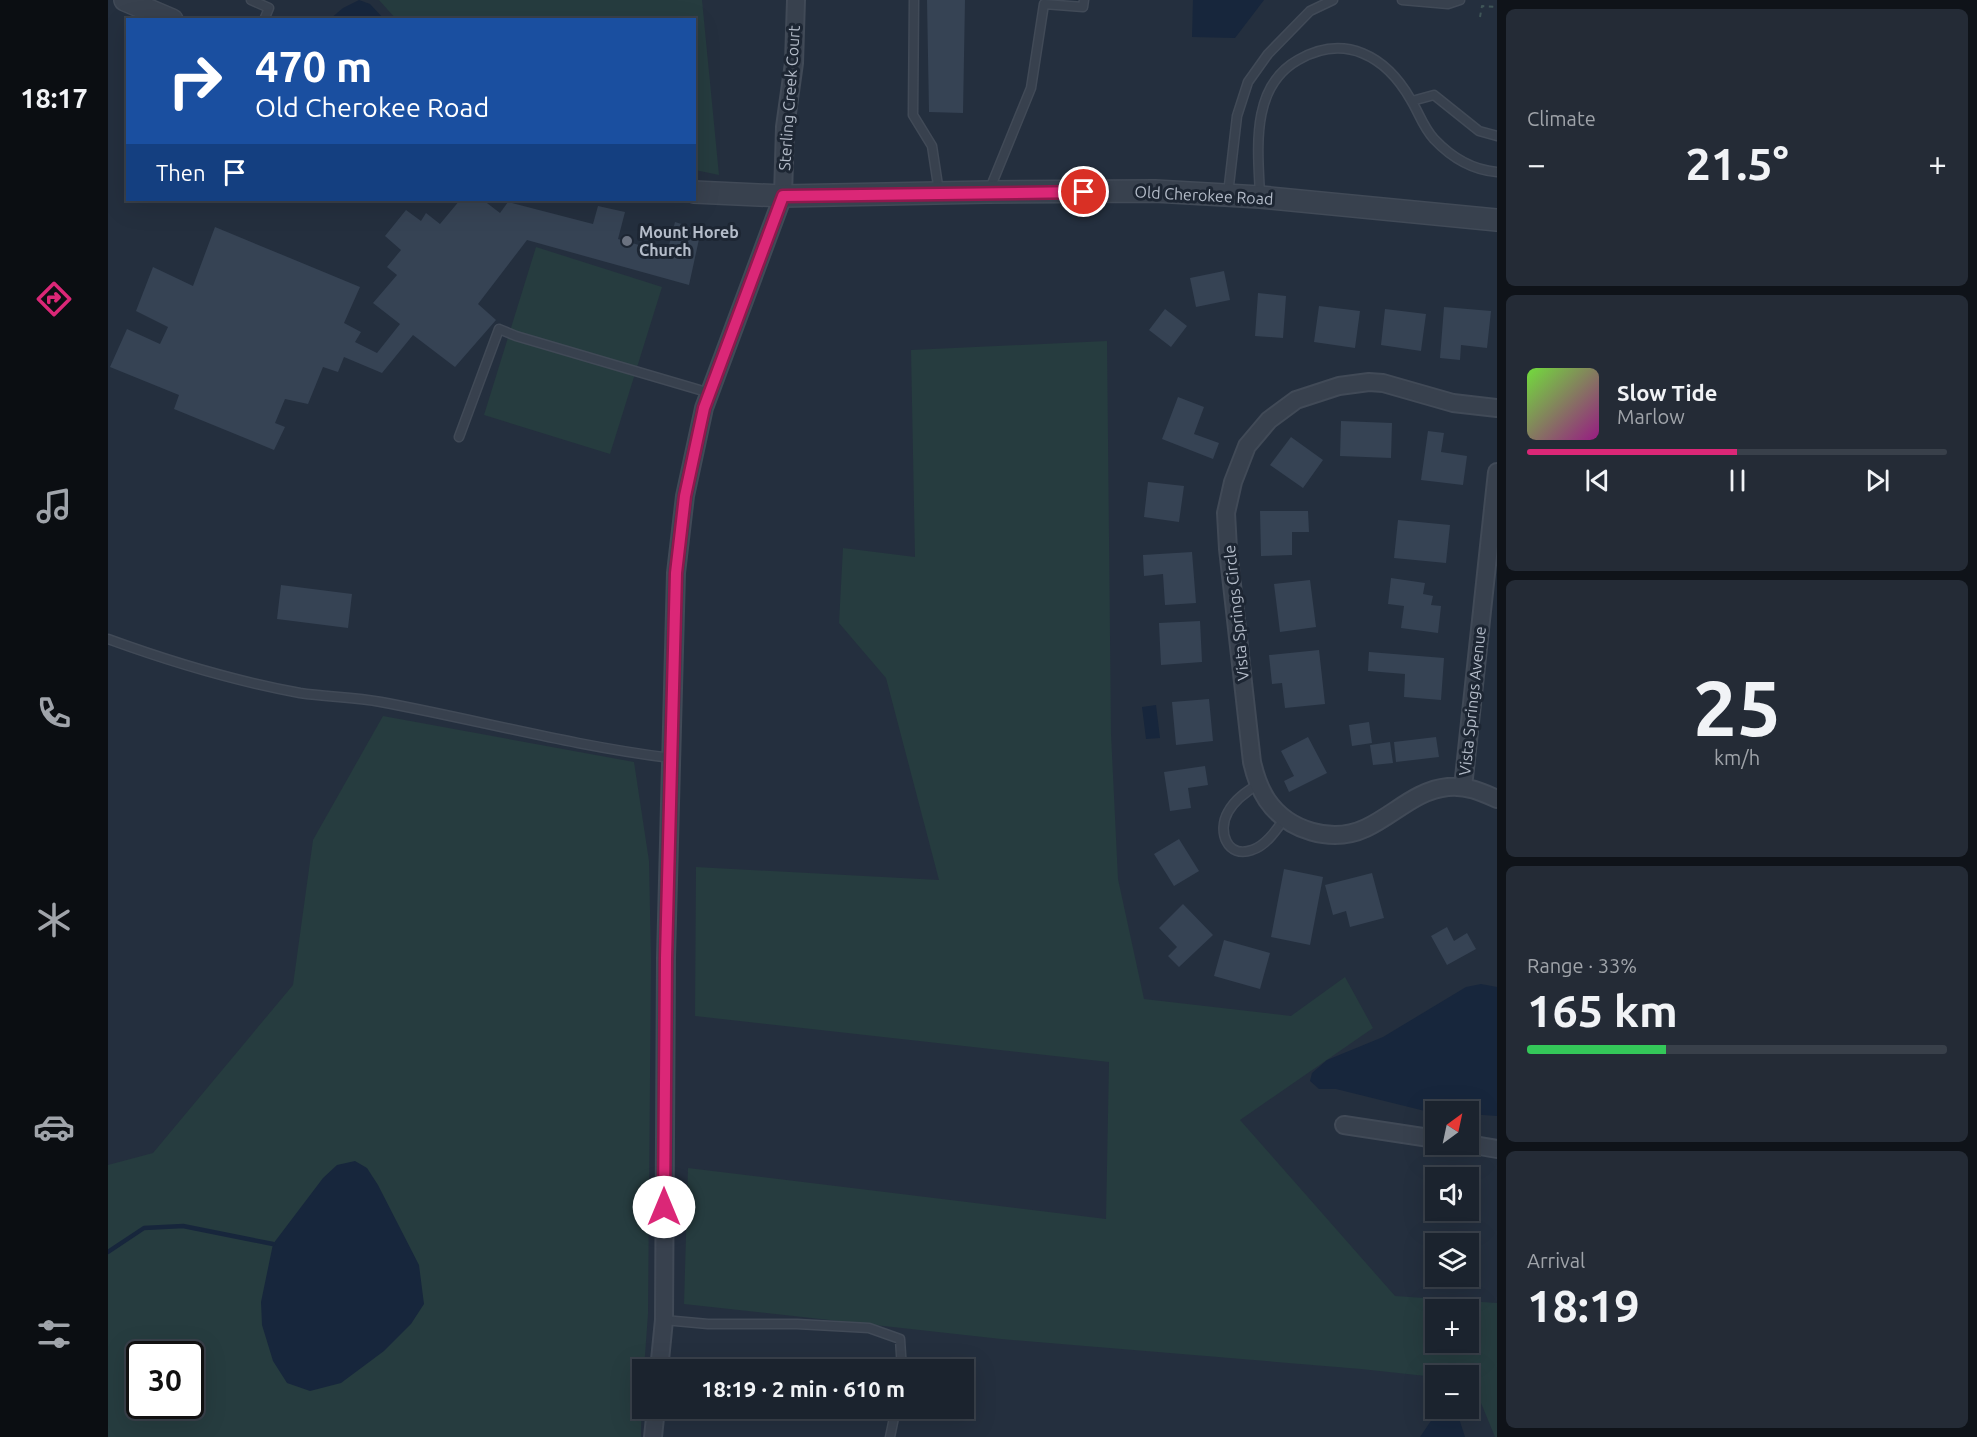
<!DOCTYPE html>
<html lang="en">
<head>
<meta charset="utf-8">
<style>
	body { margin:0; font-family:Ubuntu,sans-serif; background:#242b36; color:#f1f3f6; height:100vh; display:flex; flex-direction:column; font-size:22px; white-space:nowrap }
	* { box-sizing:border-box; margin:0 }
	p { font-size:20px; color:#a0a4aa }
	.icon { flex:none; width:33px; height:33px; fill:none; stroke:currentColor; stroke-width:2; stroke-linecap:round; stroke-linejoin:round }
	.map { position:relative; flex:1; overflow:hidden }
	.side { display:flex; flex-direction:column; gap:9px; padding:9px; background:#0f1319; width:480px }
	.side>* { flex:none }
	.guide { position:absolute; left:18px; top:18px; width:570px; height:183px; border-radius:0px; box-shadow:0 6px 24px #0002,0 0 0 2px #39404a; background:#1a4fa0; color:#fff; overflow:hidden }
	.needle { width:39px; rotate:33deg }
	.buttons { position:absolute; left:1317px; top:1101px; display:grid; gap:12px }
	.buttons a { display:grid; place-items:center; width:54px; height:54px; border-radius:0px; background:#1b232e; box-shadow:0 6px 24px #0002,0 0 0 2px #39404a; font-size:30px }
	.speed { position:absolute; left:18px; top:1341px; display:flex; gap:12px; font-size:30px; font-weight:700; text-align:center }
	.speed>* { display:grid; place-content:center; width:78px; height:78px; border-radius:50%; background:#1b232e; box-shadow:0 6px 24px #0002,0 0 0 2px #39404a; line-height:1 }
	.speed .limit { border:3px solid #111; border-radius:9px; background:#fff; color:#111 }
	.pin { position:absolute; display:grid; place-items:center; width:51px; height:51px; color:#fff; margin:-26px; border:3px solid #fff; border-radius:50%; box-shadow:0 2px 6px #0007 }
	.me { position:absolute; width:66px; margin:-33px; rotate:0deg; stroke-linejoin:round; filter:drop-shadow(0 0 4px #0008) }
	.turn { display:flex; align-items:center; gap:21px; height:126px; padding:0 30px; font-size:27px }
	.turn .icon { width:78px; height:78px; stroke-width:2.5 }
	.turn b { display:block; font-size:42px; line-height:51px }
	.then { display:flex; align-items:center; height:57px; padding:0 30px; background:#0003; gap:12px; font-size:22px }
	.big { font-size:45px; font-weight:700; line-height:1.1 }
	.side .tile { flex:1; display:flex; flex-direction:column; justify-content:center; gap:9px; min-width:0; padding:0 21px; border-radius:9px; background:#242b36 }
	.side .dial { align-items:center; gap:0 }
	.dial b { font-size:78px; line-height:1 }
	.song { display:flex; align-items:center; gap:18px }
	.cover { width:72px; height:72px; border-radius:9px; background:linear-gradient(135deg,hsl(100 70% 55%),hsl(310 70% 35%)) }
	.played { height:6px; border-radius:3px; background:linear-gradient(90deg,#db2777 50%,#39404a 50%) }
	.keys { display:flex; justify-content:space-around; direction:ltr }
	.heat { display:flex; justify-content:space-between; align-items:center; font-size:33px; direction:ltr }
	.charge { height:9px; border-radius:4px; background:linear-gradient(90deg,#34c759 33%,#39404a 0) }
	.trip { position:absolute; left:524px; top:1359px; width:342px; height:60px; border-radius:0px; background:#1b232e; box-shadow:0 6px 24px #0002,0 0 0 2px #39404a; font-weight:700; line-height:60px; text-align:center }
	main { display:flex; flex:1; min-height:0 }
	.tab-bar { display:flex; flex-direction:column; width:108px; justify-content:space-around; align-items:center; background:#0b0e12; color:#a0a4aa }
	.tab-bar .icon { width:42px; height:42px }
	.tab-bar .selected { color:#db2777 }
	.tab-bar b { font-size:27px; color:#f1f3f6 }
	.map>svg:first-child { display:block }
	.green { fill:#263c3f; fill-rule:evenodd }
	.water { fill:#17263c }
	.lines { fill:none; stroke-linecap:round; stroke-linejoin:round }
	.stream { stroke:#17263c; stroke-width:4.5 }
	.building { fill:#364354 }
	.service-casing { stroke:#414a57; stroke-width:11 }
	.minor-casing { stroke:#414a57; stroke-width:20 }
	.tertiary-casing { stroke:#414a57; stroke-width:24 }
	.path { stroke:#3f5557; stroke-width:2; stroke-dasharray:4.5 4.5; stroke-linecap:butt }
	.service { stroke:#38414e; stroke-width:8 }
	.minor { stroke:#38414e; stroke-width:16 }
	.tertiary { stroke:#38414e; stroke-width:21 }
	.route-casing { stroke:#8e194d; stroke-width:15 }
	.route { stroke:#db2777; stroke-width:10 }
	.worship-dot { fill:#6b7280; stroke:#1d2633; stroke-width:2 }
	.labels { text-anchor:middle; stroke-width:6; stroke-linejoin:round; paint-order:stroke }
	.street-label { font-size:16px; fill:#b4bcc9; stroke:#1d2633 }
	.poi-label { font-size:16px; font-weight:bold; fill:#b4bcc9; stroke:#1d2633; text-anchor:start }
</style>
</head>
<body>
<main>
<nav class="tab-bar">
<b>18:17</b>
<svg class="icon selected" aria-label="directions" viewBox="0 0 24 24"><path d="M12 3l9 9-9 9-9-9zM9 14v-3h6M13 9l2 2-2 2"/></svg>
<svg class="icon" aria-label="music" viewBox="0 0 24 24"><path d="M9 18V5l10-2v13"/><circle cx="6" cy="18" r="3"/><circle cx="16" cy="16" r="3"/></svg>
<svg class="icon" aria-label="phone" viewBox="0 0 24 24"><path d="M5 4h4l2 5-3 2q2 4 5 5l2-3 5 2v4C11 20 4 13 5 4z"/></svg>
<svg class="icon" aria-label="climate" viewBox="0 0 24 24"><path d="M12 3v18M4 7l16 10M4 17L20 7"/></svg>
<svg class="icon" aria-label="car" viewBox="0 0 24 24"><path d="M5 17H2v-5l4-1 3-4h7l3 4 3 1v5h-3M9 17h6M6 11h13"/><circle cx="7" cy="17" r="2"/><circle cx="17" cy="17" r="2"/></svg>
<svg class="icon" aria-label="filters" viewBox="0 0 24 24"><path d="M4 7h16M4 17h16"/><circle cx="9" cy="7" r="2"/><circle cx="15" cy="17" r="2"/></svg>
</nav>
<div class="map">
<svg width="1389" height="1437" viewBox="0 0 1389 1437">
	<rect width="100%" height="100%" fill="#242f3e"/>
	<path class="green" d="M271 0H594L611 175 587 170 586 20 288 19Z
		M428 247 554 287 502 454 376 415Z
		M999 341 1003 734 1010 879 1036 999 1183 1016 1237 977 1265 1028 1132 1120 1287 1296 1389 1303V1437H1387L1364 1381H1361L1360 1376H1328L1327 1377 1253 1369 893 1339 576 1304 580 1168 998 1219 1001 1062 587 1016 588 867 831 880 778 678 731 623 735 548 807 557 803 350ZM1328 1310H1360V1342H1328Z
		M275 716 526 762 541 861 543 960 540 1314 536 1369 534 1370 533 1437H0V1165L45 1153 185 985 205 840ZM32 1354H82V1406H32Z"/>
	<path class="water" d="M251 0 262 4 276 19H222L235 8Z
		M1085 0H1156L1127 38 1084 37Z
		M1048 705 1052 738 1038 739 1034 707Z
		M1373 984 1389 987V1116L1361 1114 1360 1112H1321L1228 1089H1211L1202 1081 1204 1073 1219 1060 1275 1037 1358 987Z
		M247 1161 259 1168 270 1185 311 1265 316 1304 303 1324 276 1351 233 1383 202 1391 179 1383 165 1361 154 1325 153 1302 165 1244 215 1178 229 1165Z
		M1331 1409H1348L1357 1437H1312Z"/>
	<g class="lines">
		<path class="stream" d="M0 1252 36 1228 75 1226 165 1244"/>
	</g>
	<path class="building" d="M819 0H857L855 113 821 112Z
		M352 200H375L392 213 400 202 485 224 490 206 517 212 510 239 559 253 567 222 593 230 581 285 419 240 370 304 388 320 347 367 305 335 274 373 236 357 230 372 215 367 200 404 177 399 167 423 177 427 166 450 66 409 71 395 2 367 19 329 52 344 60 327 28 311 45 267 85 286 107 227 252 287 236 323 253 332 247 342 269 353 292 324 265 303 289 275 279 267 293 250 277 236 298 210 313 221 318 213 332 224Z
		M1116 271 1122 300 1088 307 1082 278Z
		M1150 293 1178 296 1175 338 1147 336Z
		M1211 306 1252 311 1247 348 1206 342Z
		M1336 307 1383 311 1379 348 1353 345 1352 360 1332 358Z
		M1057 309 1079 326 1063 347 1041 330Z
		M1277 309 1318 314 1313 351 1273 345Z
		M1070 397 1096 407 1086 434 1111 443 1105 459 1054 439Z
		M1233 421 1284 423 1283 458 1232 456Z
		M1320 431 1336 433 1333 452 1359 456 1355 485 1313 480Z
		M1183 437 1215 460 1195 488 1162 465Z
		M1040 482 1076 486 1071 522 1036 517Z
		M1152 511H1200L1201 532H1184V555L1153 556Z
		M1290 520 1342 525 1338 563 1286 558Z
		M1084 552 1088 603 1057 605 1055 574 1036 576 1035 555Z
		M1283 578 1317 583 1315 594 1325 596 1323 605 1333 606 1330 633 1293 628 1296 606 1280 604Z
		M1202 580 1208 627 1172 632 1166 584Z
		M173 585 244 594 240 628 169 619Z
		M1092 621 1094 662 1053 665 1051 623Z
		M1211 650 1217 704 1177 708 1174 683 1164 684 1161 655Z
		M1261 652 1336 658 1333 700 1296 697 1297 674 1260 671Z
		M1101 699 1105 741 1068 745 1064 702Z
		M1261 722 1264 743 1244 746 1241 725Z
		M1200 737 1219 773 1181 792 1176 781 1186 776 1173 751Z
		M1328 737 1331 757 1288 762 1286 742Z
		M1282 742 1285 763 1265 765 1262 745Z
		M1097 766 1100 785 1080 788 1083 808 1062 811 1056 772Z
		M1071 839 1091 871 1066 886 1046 854Z
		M1176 869 1215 877 1202 945 1163 937Z
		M1264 873 1276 918 1242 927 1238 911 1225 915 1217 885Z
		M1075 904 1105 935 1071 967 1060 956 1069 947 1051 928Z
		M1339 927 1346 941 1359 933 1368 949 1339 965 1323 936Z
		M1116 940 1162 953 1152 989 1106 976Z"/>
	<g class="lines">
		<defs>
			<path id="service" d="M143 0 161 8 156 20
				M806 0 805 115 824 146 831 192
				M1294 0 1340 4 1352 0
				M1304 101 1326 95 1371 131 1389 136
				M881 191 923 88 936 4 975 7 976 0
				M1120 194 1129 116 1140 82 1160 54 1202 11 1225 0
				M1152 196C1150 149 1142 87 1190 60 1237 33 1278 56 1303 100 1311 113 1315 127 1326 139 1343 157 1364 170 1389 172
				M351 437 391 329 408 336 602 393
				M0 639C63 662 126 681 192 693 219 697 246 697 273 702 370 720 465 746 563 758
				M1151 784C1139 791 1127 799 1120 812 1109 831 1119 859 1144 850 1158 846 1169 829 1177 818
				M556 1320 600 1324H689L761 1328 792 1339 794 1370
				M782 1437 788 1408"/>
			<path id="minor" d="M1389 408 1345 403 1275 383 1261 382 1231 386 1188 400 1161 420 1139 446 1125 482 1118 513 1120 549 1144 762C1147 775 1151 788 1159 800 1180 831 1224 844 1258 828 1286 815 1308 790 1340 787 1358 785 1374 792 1389 799
				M1355 787 1389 472
				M1236 1125 1328 1139
				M1360 1144 1389 1149
				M551 1370 556 1320 558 958 568 573 577 496 596 408 675 196 677 127 686 63 688 0
				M545 1437 548 1408"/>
			<path id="tertiary" d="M17 0 64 20
				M586 192 675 196 880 192 1047 191 1152 197 1389 220"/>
		</defs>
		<use href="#service" class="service-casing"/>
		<use href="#minor" class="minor-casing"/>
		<use href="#tertiary" class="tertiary-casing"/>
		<path class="path" d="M1372 17 1374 6 1389 7"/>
		<use href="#service" class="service"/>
		<use href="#minor" class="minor"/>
		<use href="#tertiary" class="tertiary"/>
	</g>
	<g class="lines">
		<defs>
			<path id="route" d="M556 1207 558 958 568 573 577 496 596 408 675 196 976 192"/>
		</defs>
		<use href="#route" class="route-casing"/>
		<use href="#route" class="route"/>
	</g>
	<circle class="worship-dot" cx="519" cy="241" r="6"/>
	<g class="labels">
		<g class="street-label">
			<text transform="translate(681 98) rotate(-86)" y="6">Sterling Creek Court</text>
			<text transform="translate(1096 195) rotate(3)" y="6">Old Cherokee Road</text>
			<text transform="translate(1128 613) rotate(-96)" y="6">Vista Springs Circle</text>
			<text transform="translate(1364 701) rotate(-84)" y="6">Vista Springs Avenue</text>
		</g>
		<g class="poi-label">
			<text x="531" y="238">Mount Horeb<tspan x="531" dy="18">Church</tspan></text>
		</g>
	</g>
</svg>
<div class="buttons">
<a><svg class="needle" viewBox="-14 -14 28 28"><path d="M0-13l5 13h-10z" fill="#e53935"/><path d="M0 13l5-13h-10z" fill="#a0a4aa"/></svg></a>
<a><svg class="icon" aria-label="sound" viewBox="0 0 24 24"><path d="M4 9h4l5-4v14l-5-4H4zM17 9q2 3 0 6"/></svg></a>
<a><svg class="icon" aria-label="layers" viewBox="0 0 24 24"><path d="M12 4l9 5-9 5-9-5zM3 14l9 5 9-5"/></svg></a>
<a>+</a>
<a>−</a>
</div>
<div class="speed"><div class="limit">30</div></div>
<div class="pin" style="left:976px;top:192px;background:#d93025"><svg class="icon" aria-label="arrive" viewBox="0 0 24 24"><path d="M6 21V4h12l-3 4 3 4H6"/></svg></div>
<svg class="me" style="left:556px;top:1207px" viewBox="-20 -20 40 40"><circle r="19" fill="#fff"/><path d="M0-13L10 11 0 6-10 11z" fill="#db2777"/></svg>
<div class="trip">18:19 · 2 min · 610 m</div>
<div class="guide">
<div class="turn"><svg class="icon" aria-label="right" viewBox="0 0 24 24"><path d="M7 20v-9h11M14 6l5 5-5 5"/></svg><div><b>470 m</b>Old Cherokee Road</div></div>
<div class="then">Then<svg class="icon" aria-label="arrive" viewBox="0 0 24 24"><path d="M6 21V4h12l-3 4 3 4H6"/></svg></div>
</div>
</div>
<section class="side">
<div class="tile"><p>Climate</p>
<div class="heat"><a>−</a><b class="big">21.5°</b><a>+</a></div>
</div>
<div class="tile">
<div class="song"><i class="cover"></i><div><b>Slow Tide</b><p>Marlow</p></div></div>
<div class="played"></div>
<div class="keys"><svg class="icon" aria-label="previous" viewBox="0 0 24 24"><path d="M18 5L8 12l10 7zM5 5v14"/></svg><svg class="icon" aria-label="pause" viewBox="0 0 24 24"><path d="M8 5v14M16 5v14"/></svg><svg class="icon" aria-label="next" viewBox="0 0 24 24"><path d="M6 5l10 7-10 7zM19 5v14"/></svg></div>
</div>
<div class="tile dial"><b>25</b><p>km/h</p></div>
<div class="tile"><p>Range · 33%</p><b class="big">165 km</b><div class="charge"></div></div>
<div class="tile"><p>Arrival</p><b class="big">18:19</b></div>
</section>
</main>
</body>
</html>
